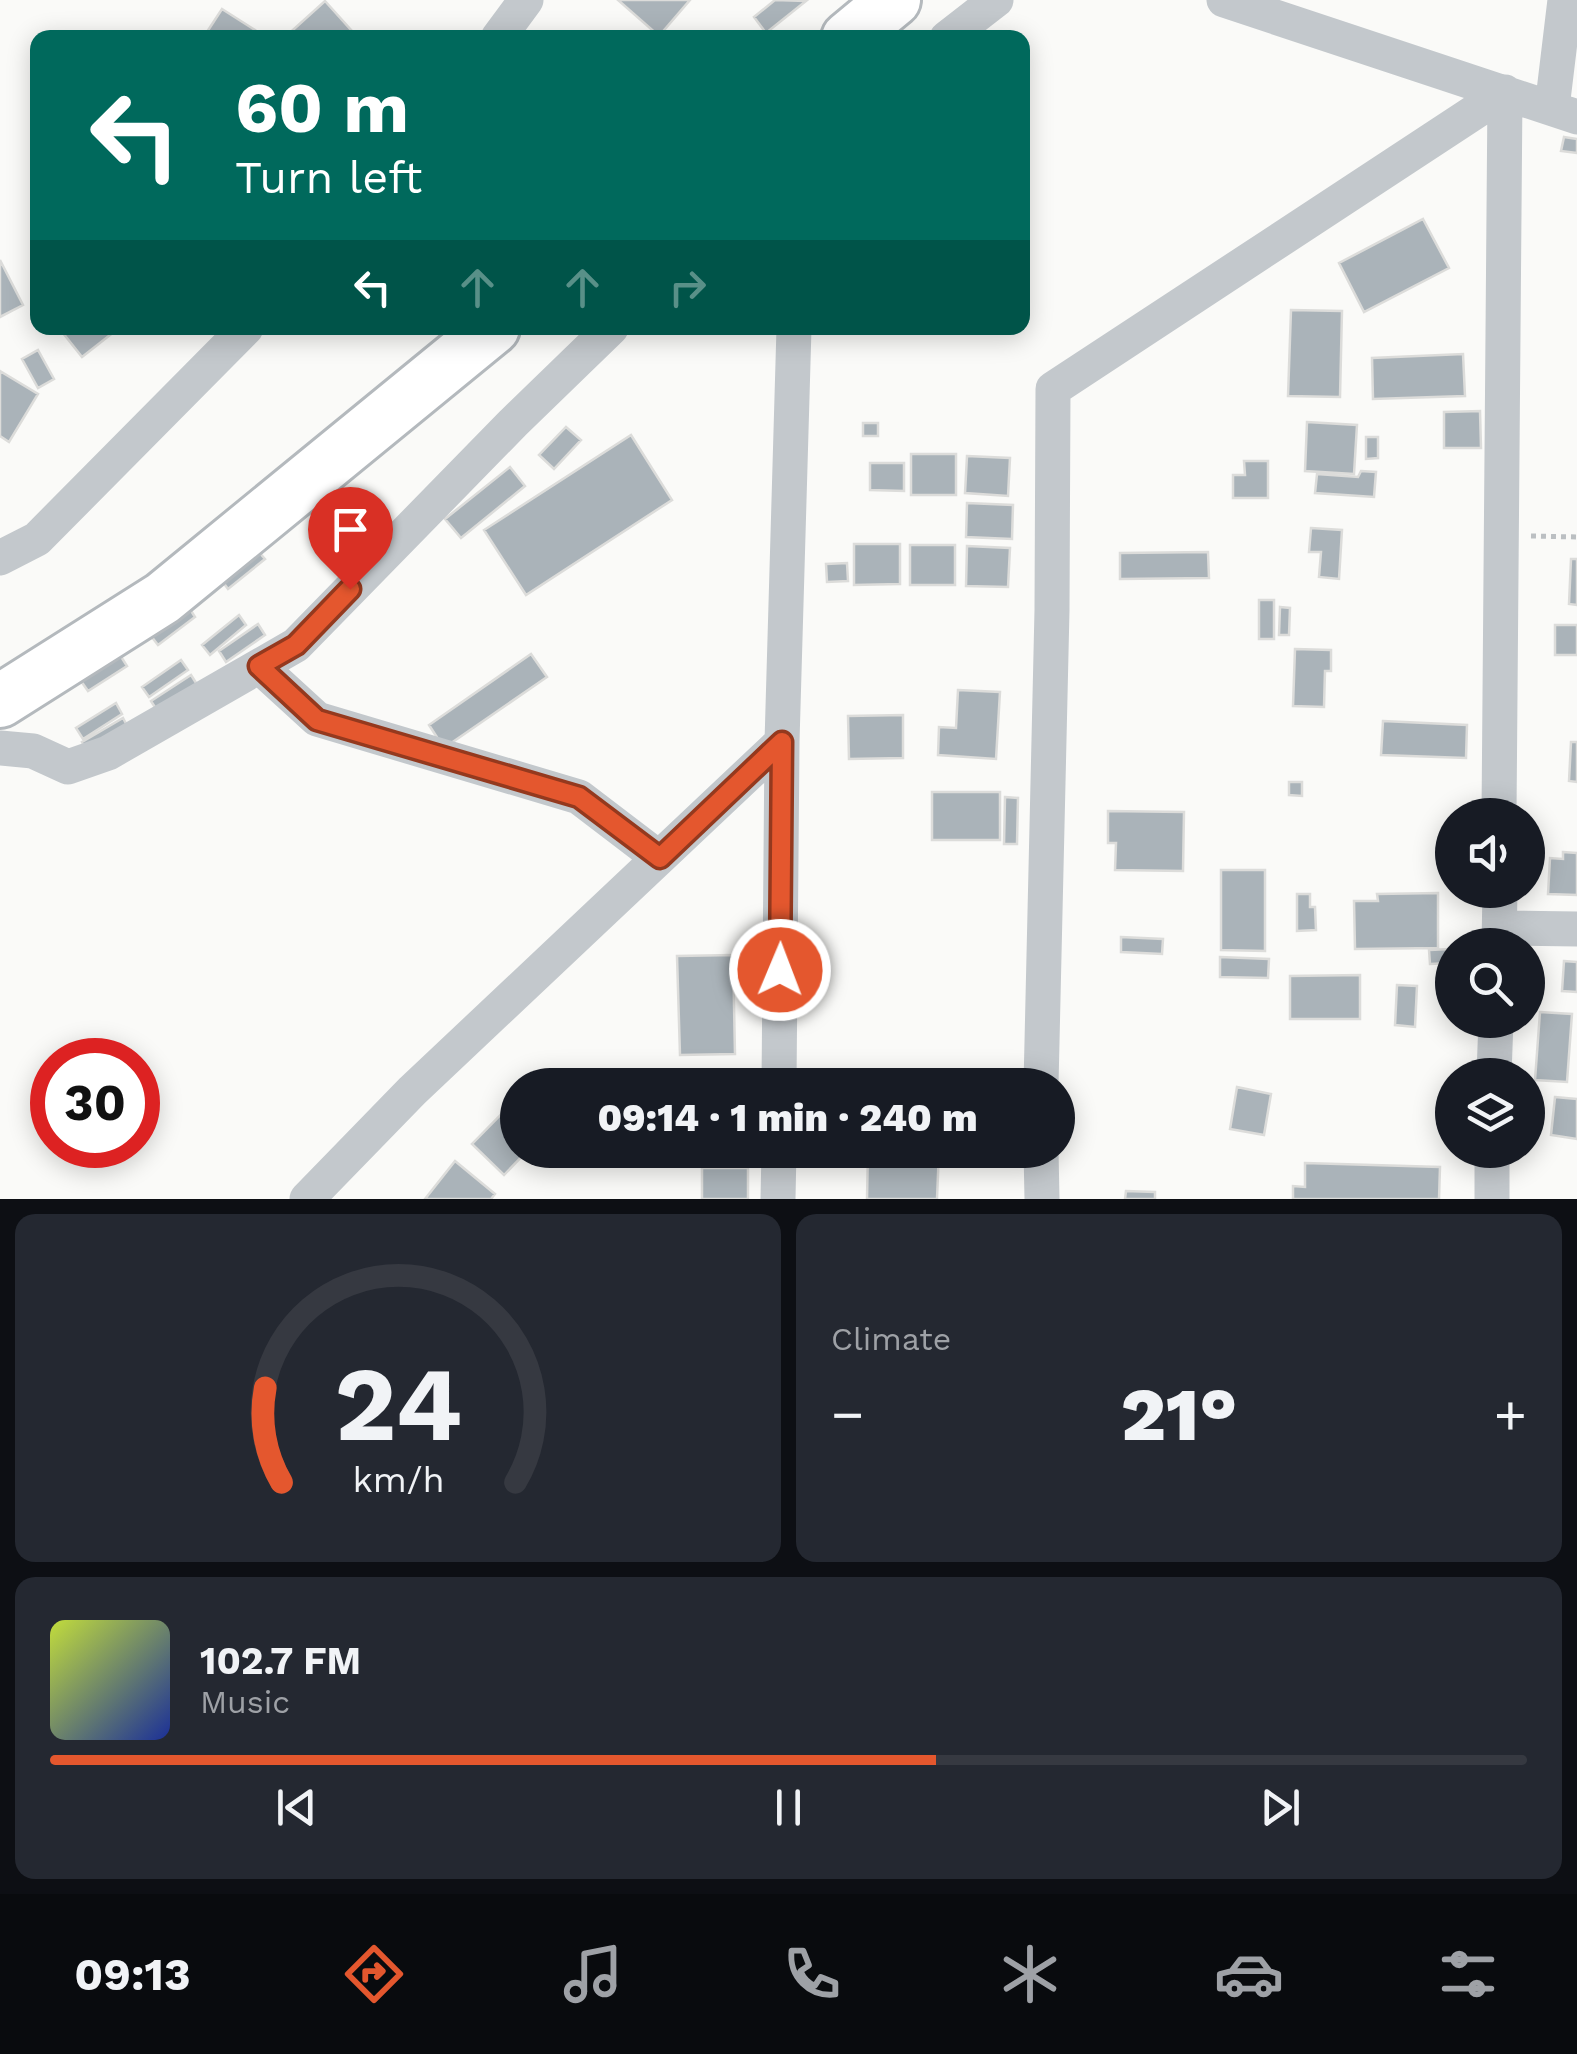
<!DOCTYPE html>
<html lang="en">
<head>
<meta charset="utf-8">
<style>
	body { margin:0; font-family:"Work Sans",sans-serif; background:#242831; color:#f1f3f6; height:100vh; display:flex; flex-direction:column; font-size:38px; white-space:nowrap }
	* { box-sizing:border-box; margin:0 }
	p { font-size:32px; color:#9ea1a6 }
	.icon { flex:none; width:55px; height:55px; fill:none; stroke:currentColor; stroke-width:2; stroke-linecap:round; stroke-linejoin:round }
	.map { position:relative; height:1199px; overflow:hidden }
	.side { display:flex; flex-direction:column; gap:15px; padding:15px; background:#0d0f14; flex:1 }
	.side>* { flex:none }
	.hud { position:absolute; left:30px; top:30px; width:1000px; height:305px; border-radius:20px; box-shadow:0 5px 25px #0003; background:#00695c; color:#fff; overflow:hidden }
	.fabs { position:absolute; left:1435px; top:798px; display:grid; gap:20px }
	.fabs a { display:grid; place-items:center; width:110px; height:110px; border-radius:50%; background:#171b24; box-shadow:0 5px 25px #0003; font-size:50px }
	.speed { position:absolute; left:30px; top:1038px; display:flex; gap:20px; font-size:50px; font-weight:700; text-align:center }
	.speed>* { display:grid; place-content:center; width:130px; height:130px; border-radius:50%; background:#171b24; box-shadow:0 5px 25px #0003; line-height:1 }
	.speed .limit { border:15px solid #d22; background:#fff; color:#111 }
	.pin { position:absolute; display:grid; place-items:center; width:85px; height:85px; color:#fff; margin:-102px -42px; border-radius:50% 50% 50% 0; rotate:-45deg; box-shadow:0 0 10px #0007 }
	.pin .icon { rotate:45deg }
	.me { position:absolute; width:110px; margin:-55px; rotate:1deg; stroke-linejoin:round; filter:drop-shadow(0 0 8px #0008) }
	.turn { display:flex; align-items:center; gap:35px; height:210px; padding:0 40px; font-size:45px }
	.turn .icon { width:130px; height:130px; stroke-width:2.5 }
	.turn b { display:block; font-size:70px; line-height:85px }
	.lanes { display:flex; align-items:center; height:95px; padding:0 40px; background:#0003; justify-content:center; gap:50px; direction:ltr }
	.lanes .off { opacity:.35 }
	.big { font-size:75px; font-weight:800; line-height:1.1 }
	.side .tile { flex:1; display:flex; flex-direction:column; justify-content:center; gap:15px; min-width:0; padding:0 35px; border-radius:20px; background:#242831 }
	.side .dial { align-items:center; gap:0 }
	.dial svg { height:260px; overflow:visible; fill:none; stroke:#363941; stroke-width:7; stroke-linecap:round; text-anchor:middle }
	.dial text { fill:#f1f3f6; stroke:none }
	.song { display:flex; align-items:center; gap:30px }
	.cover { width:120px; height:120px; border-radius:15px; background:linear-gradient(135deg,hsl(70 70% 55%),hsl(230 70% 35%)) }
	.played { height:10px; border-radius:5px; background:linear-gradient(90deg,#e4572e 60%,#363941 60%) }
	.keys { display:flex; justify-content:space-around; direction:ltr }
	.heat { display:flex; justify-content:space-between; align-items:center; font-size:55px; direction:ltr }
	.side .tiles { flex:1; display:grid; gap:15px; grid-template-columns:1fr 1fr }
	.tile:last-child { grid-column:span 2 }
	.trip { position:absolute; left:500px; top:1068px; width:575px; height:100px; border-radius:50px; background:#171b24; box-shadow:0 5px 25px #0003; font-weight:800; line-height:100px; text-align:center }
	.tab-bar { display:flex; height:160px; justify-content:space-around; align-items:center; background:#090b0e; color:#9ea1a6 }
	.tab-bar .icon { width:70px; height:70px }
	.tab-bar .active { color:#e4572e }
	.tab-bar b { font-size:45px; color:#f1f3f6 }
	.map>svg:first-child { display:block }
	.building { fill:#aab3b9; stroke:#dcdcda; stroke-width:2.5 }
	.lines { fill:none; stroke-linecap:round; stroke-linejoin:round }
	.highway-casing { stroke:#b4b9bd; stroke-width:58 }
	.path { stroke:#bbbfc2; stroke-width:5; stroke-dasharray:5 5; stroke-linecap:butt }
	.minor { stroke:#c3c8cc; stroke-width:35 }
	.highway { stroke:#fff; stroke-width:52 }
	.route-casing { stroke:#94391e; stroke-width:25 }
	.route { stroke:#e4572e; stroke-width:18 }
</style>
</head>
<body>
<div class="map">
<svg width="1577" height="1199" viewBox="0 0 1577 1199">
	<rect width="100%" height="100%" fill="#fafaf8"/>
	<path class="building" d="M618 0H690L659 36Z
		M775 0 806 1 766 33 754 17Z
		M325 1 351 30 342 38H284Z
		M222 9 255 30 250 38 205 35Z
		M1564 137 1577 139V153L1561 151Z
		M1423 219 1449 268 1364 312 1339 263Z
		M0 260 23 305 0 317Z
		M1291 310 1342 311 1340 397 1288 396Z
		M59 328H119L82 357Z
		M38 350 54 379 38 388 22 359Z
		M1463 354 1465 396 1373 399 1372 358Z
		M0 371 38 394 9 442 0 436Z
		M1480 411 1481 448H1444V412Z
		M1307 422 1357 425 1354 474 1305 471Z
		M863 423H878V436H863Z
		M566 427 581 440 554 469 539 455Z
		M631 435 672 500 526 595 484 530Z
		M1366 437H1378V458L1366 459Z
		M911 454H956V495H911Z
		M967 456 1010 458 1008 496 965 493Z
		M1244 461H1268V498H1233V475H1245Z
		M870 463H904V491L870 490Z
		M510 467 525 486 461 538 445 519Z
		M1361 471 1376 472 1374 497 1315 493 1317 474 1358 477Z
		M967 503 1013 505 1012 539 966 537Z
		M1311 528 1342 530 1339 579 1319 577 1321 552H1309Z
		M854 544H900V584L854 585Z
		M910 545H955V585H910Z
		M967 546 1010 548 1008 587 966 586Z
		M257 550 265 559 228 589 220 578Z
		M1208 552 1209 578 1120 579V553Z
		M1571 559H1577V605L1569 604Z
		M847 563 848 581 827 582 826 564Z
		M1259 600H1274V639H1259Z
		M188 606 195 617 158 645 151 636Z
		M1280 607 1290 608 1289 635H1279Z
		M239 615 246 625 210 655 202 645Z
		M258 624 265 635 226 662 219 651Z
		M1555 625H1577V655H1555Z
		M1295 649 1331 650V671H1325L1324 707 1293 706Z
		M531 654 547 677 444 748 429 725Z
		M120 655 127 666 88 691 81 681Z
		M181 660 188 670 149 697 142 687Z
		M191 675 198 686 158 712 151 701Z
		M958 690 1000 692 996 759 938 755 939 727 956 728Z
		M116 703 122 714 83 739 76 728Z
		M903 715V758L849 759 848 716Z
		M123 718 129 729 88 753 82 742Z
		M1383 721 1467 725 1466 758 1381 755Z
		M1571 742H1577V782L1569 781Z
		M1289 782H1302V796L1289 795Z
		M932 792H1000V840H932Z
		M1005 797 1018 798 1017 844H1004Z
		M1108 811 1184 812 1183 871 1115 870 1116 843H1108Z
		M1563 852 1577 853V895L1548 894 1550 858 1563 859Z
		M1221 870H1265V951L1221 950Z
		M1438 893V948L1355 949 1354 901H1378L1377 894Z
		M1297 894H1310V907H1315L1316 930 1297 931Z
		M1121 937 1163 939 1162 954 1121 952Z
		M1452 949V963L1430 964 1429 950Z
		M733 955 735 1054 680 1055 677 956Z
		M1220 957 1269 959 1268 978 1220 977Z
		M1564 961 1577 962V992L1562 991Z
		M1360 975V1019H1290V976Z
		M1397 985 1417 986 1415 1027 1395 1025Z
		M1540 1012 1572 1014 1567 1082 1535 1080Z
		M1237 1087 1271 1094 1264 1135 1230 1129Z
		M518 1097V1150H528L504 1175 472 1144Z
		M1555 1097 1577 1099V1139L1551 1135Z
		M868 1150H939L937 1199H867Z
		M455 1161 495 1194 491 1199H425Z
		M1305 1163 1440 1167 1439 1199H1293V1186L1305 1187Z
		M702 1168H748V1199H702Z
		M1126 1191 1155 1192V1199H1125Z"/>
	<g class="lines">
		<defs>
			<path id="highway" d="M848 38 894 0
				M0 701 163 598 493 328"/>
		</defs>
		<use href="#highway" class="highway-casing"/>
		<path class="path" d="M1531 536 1577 537"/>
		<path class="minor" d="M1224 0 1577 117
			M498 38 526 0
			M947 38 996 0
			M1552 108 1565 0
			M0 558 37 539 246 328
			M259 666 317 719 579 797 659 858
			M0 748 33 751 68 767 108 753 296 645 513 423 611 328
			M1499 815 1505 92
			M1500 928 1577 929
			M1499 945 1500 890
			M1494 1075 1496 1020
			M779 1085 782 742 794 328
			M1041 1085 1052 610 1053 389 1505 92
			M1041 1150 1042 1199
			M1492 1150V1199
			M307 1199 412 1091 782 742
			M778 1199 779 1150"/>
		<use href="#highway" class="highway"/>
	</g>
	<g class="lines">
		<defs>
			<path id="route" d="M350 589 296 645 259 666 317 720 579 797 660 858 782 742 780 970"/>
		</defs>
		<use href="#route" class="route-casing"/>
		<use href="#route" class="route"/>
	</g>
</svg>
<div class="fabs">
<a><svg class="icon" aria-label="sound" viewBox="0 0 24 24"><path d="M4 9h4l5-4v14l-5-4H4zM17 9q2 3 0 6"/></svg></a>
<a><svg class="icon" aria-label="search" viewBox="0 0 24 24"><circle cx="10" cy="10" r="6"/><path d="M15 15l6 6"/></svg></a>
<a><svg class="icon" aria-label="layers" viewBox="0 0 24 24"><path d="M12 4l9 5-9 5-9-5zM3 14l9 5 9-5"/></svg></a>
</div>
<div class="speed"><div class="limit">30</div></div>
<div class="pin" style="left:350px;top:589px;background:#d93025"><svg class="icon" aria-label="arrive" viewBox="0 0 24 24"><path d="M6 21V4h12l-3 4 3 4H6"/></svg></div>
<svg class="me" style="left:780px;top:970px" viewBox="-20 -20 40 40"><circle r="17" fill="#e4572e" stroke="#fff" stroke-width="3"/><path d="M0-11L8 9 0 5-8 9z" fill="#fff"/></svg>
<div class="trip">09:14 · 1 min · 240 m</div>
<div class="hud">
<div class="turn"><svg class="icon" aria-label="left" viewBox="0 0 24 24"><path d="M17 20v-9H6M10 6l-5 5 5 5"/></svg><div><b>60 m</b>Turn left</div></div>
<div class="lanes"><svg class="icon" aria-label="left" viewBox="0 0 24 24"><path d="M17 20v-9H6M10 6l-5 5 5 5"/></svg><svg class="icon off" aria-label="ahead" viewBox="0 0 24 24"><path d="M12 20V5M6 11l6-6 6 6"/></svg><svg class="icon off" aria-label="ahead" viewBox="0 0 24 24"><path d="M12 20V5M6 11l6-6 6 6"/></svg><svg class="icon off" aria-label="right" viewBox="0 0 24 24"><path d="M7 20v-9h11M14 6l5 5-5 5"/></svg></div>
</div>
</div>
<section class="side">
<div class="tiles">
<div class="tile dial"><svg viewBox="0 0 100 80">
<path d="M14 69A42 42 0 1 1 86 69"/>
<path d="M14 69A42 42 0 0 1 9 40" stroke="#e4572e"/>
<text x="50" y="56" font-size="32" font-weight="700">24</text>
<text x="50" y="72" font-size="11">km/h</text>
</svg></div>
<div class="tile"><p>Climate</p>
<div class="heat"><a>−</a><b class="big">21°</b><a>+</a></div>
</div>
<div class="tile">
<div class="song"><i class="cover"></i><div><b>102.7 FM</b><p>Music</p></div></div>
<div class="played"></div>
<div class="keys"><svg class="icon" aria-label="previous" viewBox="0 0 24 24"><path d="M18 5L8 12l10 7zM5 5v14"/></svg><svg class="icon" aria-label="pause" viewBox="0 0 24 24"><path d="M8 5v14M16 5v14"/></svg><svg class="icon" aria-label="next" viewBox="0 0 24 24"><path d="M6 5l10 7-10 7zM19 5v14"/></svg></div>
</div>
</div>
</section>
<nav class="tab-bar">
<b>09:13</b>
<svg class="icon active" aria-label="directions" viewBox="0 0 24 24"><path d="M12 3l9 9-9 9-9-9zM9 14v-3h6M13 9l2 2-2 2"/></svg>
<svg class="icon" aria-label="music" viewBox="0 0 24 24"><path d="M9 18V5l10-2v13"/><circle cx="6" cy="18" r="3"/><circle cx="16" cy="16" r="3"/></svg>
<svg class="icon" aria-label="phone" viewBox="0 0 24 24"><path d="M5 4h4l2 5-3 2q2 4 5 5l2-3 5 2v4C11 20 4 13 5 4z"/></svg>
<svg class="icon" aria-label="climate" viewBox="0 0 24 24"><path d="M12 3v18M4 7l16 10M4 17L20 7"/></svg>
<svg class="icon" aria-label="car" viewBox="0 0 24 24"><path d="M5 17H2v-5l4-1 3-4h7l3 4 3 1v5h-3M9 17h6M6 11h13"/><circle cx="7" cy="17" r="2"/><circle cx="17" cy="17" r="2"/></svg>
<svg class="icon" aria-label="filters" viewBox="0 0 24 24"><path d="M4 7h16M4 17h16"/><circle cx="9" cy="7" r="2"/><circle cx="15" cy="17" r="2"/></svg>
</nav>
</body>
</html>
